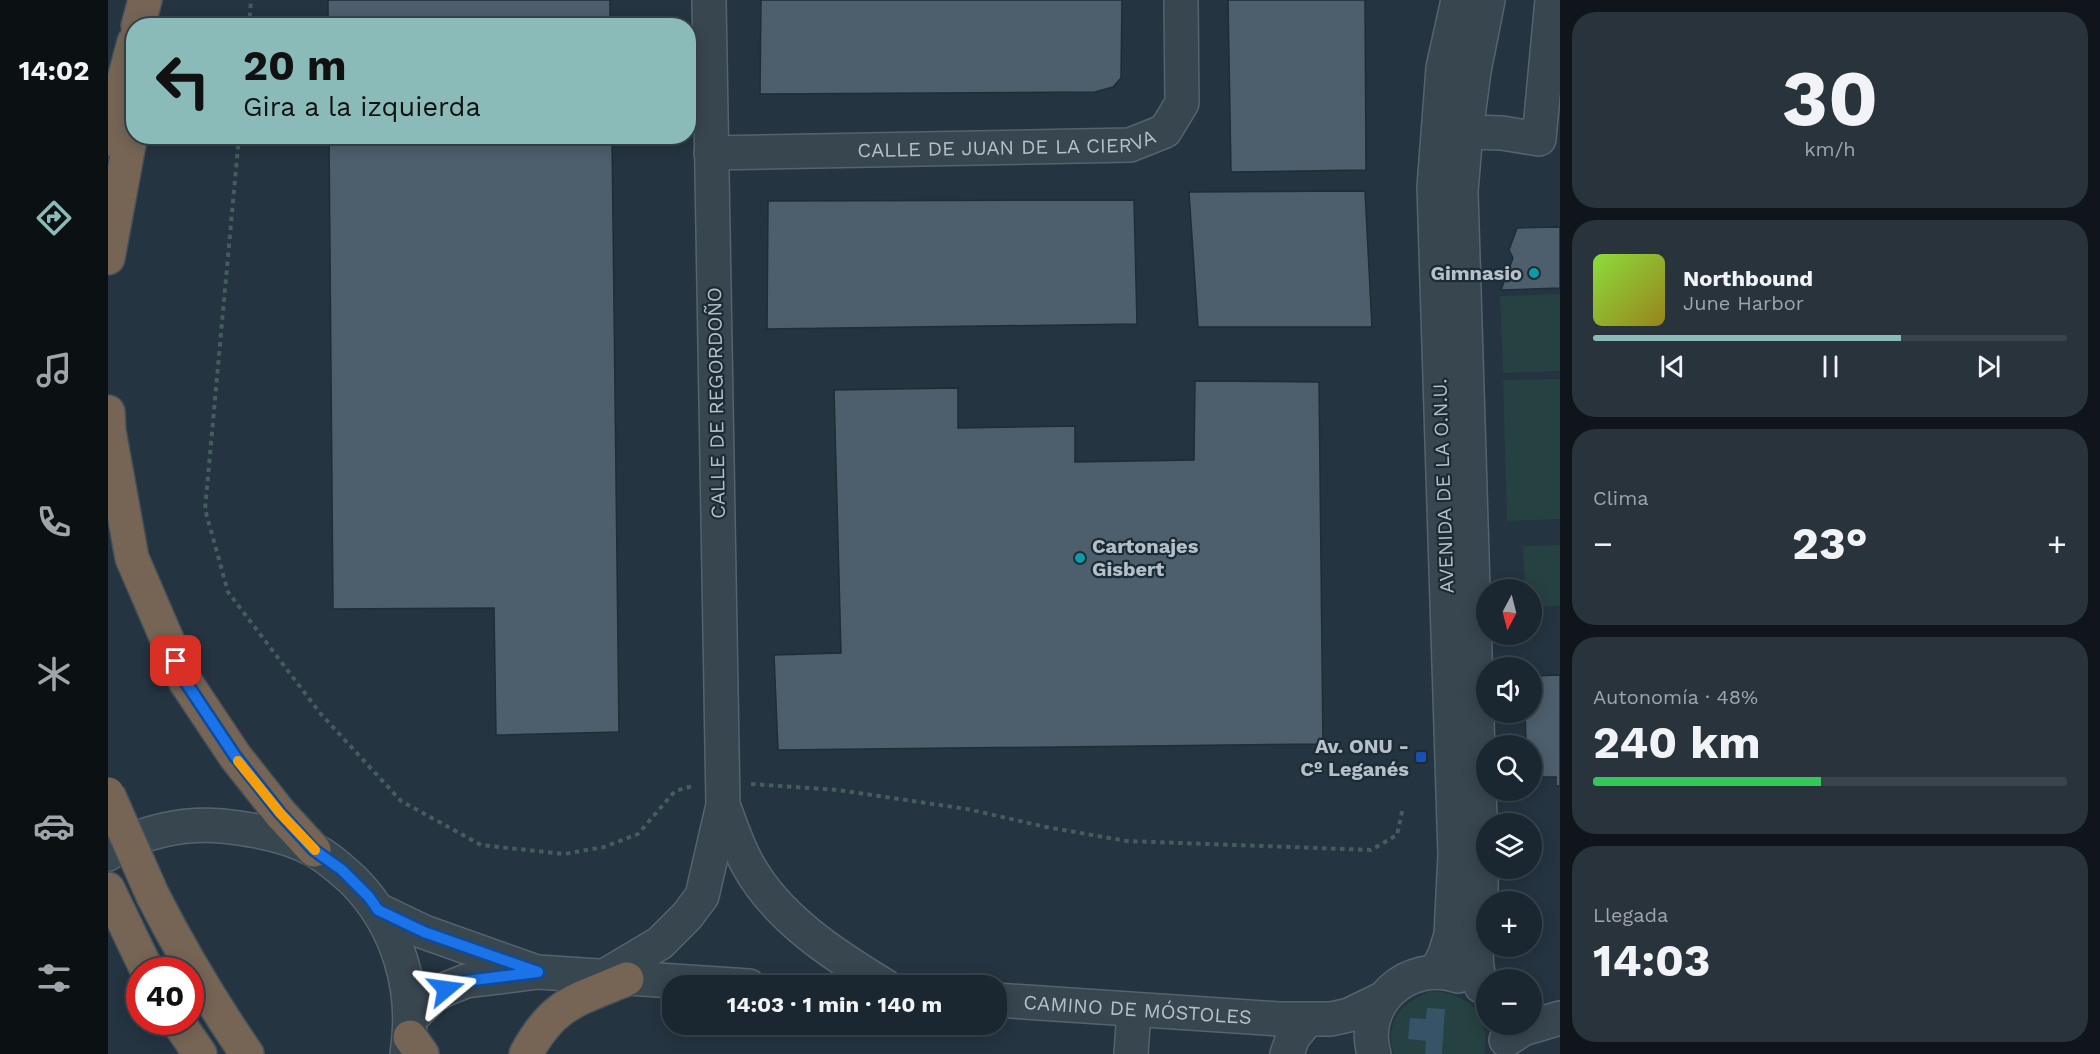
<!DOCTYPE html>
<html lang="es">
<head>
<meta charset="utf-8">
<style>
	body { margin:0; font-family:"Work Sans",sans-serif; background:#28333c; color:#f1f3f6; height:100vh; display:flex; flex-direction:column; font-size:22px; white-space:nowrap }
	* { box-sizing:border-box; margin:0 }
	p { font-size:20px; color:#a0a5ab }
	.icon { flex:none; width:33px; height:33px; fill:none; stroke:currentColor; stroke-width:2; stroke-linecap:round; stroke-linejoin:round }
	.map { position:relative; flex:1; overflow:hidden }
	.details { display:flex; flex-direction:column; gap:12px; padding:12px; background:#0f151a; width:540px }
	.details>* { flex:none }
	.guide { position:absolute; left:18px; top:18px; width:570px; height:126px; border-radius:24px; box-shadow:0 3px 15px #0003,0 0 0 2px #39444c; background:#8bbbb9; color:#111; overflow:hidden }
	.needle { width:39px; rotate:187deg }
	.tools { position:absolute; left:1368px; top:579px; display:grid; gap:12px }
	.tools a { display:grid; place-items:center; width:66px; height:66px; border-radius:50%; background:#1b2730; box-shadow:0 3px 15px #0003,0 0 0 2px #39444c; font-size:30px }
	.speed { position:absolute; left:18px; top:957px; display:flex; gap:12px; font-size:30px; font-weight:700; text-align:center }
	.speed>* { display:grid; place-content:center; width:78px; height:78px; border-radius:50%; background:#1b2730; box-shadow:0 3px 15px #0003,0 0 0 2px #39444c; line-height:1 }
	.speed .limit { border:9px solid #d22; background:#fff; color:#111 }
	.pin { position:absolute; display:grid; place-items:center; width:51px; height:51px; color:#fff; margin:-26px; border-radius:12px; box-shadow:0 3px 9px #0006 }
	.me { position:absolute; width:66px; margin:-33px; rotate:74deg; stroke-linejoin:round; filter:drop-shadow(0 0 4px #0008) }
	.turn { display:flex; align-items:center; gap:21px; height:126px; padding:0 18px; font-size:27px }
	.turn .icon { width:78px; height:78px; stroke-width:2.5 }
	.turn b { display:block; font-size:42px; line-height:51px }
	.big { font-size:45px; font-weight:700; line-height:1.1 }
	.details .tile { flex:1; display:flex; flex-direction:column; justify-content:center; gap:9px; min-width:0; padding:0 21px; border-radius:24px; background:#28333c }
	.details .dial { align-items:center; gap:0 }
	.dial b { font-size:78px; line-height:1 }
	.song { display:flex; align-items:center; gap:18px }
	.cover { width:72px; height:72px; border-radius:9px; background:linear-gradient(135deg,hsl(90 70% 55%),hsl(50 70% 35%)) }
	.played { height:6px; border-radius:3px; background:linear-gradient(90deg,#8bbbb9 65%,#39444c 65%) }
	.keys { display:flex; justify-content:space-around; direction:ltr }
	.heat { display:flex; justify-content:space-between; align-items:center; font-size:33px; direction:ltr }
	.charge { height:9px; border-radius:4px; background:linear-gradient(90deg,#34c759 48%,#39444c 0) }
	.trip { position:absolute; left:554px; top:975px; width:345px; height:60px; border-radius:24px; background:#1b2730; box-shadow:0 3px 15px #0003,0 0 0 2px #39444c; font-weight:700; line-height:60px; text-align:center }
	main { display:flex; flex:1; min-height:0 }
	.tabs { display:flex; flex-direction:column; width:108px; justify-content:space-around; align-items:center; background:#0b1013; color:#a0a5ab }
	.tabs .icon { width:42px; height:42px }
	.tabs .selected { color:#8bbbb9 }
	.tabs b { font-size:27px; color:#f1f3f6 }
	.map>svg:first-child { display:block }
	.green { fill:#264141 }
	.water { fill:#375368 }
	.building { fill:#4d5e6c; stroke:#1f2d37; stroke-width:1.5 }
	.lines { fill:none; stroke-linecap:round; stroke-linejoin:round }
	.minor-casing { stroke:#56636e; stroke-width:36 }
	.highway-casing { stroke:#43505b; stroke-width:36 }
	.path { stroke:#445d5d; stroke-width:4; stroke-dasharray:4.5 4.5; stroke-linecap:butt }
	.minor { stroke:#384650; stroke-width:33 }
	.highway { stroke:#766555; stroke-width:33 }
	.highway-bridge-casing { stroke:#43505b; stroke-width:36; stroke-linecap:butt }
	.highway-bridge { stroke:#766555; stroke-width:33 }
	.route-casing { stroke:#114b97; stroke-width:15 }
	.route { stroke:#1a73e8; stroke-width:10 }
	.slow { stroke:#f59e0b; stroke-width:10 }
	.culture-dot { fill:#0f9aa8; stroke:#1d2b35; stroke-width:2 }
	.transit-dot { fill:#1a4fb4; stroke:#1d2b35; stroke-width:2 }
	.labels { text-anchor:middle; stroke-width:4.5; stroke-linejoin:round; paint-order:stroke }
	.street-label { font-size:20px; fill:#b5c0cb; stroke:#1d2b35 }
	.poi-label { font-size:20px; font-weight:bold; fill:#b5c0cb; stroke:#1d2b35; text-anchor:end }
</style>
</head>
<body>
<main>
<nav class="tabs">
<b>14:02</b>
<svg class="icon selected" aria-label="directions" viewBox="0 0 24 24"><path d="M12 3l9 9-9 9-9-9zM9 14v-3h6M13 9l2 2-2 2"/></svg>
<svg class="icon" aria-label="music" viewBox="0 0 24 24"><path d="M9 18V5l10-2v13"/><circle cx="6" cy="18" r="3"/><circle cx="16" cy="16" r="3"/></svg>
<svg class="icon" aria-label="phone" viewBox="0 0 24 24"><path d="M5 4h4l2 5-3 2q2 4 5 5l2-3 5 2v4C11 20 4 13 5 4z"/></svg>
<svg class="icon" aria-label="climate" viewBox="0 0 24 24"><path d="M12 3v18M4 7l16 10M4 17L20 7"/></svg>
<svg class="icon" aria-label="car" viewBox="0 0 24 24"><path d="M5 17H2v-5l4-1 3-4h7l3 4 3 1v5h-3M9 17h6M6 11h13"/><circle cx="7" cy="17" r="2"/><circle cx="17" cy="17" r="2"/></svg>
<svg class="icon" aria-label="filters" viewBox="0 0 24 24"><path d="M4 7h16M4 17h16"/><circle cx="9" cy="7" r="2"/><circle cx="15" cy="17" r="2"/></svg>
</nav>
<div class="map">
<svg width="1452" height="1054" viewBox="0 0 1452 1054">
	<rect width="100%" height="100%" fill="#243440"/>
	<path class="green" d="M1452 294V371L1395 373 1392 296Z
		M1452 379V519L1399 521 1395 380Z
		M1452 545V606L1424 607V590L1417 589 1415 546Z
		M1323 991C1362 993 1383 1015 1376 1054H1286C1275 1022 1295 1001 1323 991Z"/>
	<path class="water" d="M1319 1008 1337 1009 1334 1054H1317L1318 1041 1300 1039 1302 1018 1318 1019Z"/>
	<path class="building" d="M220 0H502V26H220Z
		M653 0H1014L1013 78 1005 87 987 92 652 94Z
		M1120 0H1257L1258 170 1123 172Z
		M221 136H504L511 732 388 735 386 608 225 609Z
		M1257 191 1264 327H1090L1081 192Z
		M1026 200 1029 324 659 329 660 201Z
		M1452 227V288L1393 290 1405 258 1401 250 1409 228Z
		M1087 381 1211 382 1215 744 670 750 666 655 733 653 726 390 850 388V428L967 426V462L1086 460Z
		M1452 675V786H1448V777H1424V746H1418L1417 712H1424V703H1427L1426 676Z"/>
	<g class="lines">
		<defs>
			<g id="minor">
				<path d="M1358 132 1394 133 1431 139 1444 0"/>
				<path id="s1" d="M603 153 1022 145 1057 131 1074 103 1073 0"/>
				<path d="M615 805C623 825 629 846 640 865 669 918 726 955 777 986"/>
				<path d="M0 854C30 831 77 823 114 826 144 829 179 835 206 850 221 858 234 870 246 881 291 927 309 991 299 1054"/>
				<path d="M270 910 316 932 423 970"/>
				<path d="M1328 972 1337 954 1343 935 1347 855 1326 187 1335 68 1350 0"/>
				<path d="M495 977 552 943 579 916 594 896 615 805 601 0"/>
				<path d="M1373 986C1364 955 1370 938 1372 908 1374 889 1373 870 1373 852L1353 191 1358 132 1366 71 1380 0"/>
				<path id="s2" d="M888 1000 1171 1019H1223L1241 1015 1274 999"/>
				<path d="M303 1018 325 996 338 989 358 981 430 972 641 986"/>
				<path d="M1398 1040 1415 1029 1452 1018"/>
				<path d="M1023 1054 1026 1010"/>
				<path d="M1179 1054 1185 1037 1195 1025"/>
				<path d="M1266 1054C1251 1003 1301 959 1350 976"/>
			</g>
			<path id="highway" d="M30 26 37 0
				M0 139 26 42
				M0 258 26 117
				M0 412 1 431 24 558 77 681 127 756 172 813 206 850
				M0 889 39 970
				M45 896C73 951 104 1003 139 1054
				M70 1022 92 1054
				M302 1037 314 1054
				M418 1054C445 1003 469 1000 519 979"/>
		</defs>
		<use href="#minor" class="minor-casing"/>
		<use href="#highway" class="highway-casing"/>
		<path class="path" d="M141 26 143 0
			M131 136 97 509 120 592 212 713 293 801 373 845 456 854 496 847 530 834 567 791 585 786
			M643 784 730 790 859 809 938 827 1019 841 1263 850 1289 835 1295 807"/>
		<use href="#minor" class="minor"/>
		<use href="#highway" class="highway"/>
		<defs>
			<path id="highway-bridge" d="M0 794 45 896"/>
		</defs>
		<use href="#highway-bridge" class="highway-bridge-casing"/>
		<use href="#highway-bridge" class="highway-bridge"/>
	</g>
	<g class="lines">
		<defs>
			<path id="route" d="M68 661 77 681 127 756 172 813 206 850 234 870 261 897 270 910 316 932 430 972 358 981 338 989"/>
		</defs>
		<use href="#route" class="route-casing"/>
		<use href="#route" class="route"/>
		<path class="slow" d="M130 761 172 813 207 850"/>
	</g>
	<g class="culture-dot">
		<circle cx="1426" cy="273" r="6"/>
		<circle cx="972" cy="558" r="6"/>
	</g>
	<rect class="transit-dot" x="1307" y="751" width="12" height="12" rx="3"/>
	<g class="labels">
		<g class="street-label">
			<text dy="7" stroke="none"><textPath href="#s1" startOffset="296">CALLE DE JUAN DE LA CIERVA</textPath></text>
			<text transform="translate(608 403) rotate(-91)" y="7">CALLE DE REGORDOÑO</text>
			<text transform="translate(1335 486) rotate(-92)" y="7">AVENIDA DE LA O.N.U.</text>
			<text dy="7" stroke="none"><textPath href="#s2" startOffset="142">CAMINO DE MÓSTOLES</textPath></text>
		</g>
		<g class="poi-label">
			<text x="1414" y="280">Gimnasio</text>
			<text x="984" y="553" text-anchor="start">Cartonajes<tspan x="984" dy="23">Gisbert</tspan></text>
			<text x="1301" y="753">Av. ONU -<tspan x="1301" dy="23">Cº Leganés</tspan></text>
		</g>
	</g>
</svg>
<div class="tools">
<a><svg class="needle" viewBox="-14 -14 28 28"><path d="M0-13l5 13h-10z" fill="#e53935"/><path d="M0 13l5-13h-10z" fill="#a0a5ab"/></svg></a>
<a><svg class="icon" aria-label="sound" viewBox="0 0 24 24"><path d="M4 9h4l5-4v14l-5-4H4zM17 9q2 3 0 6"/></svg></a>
<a><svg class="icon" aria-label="search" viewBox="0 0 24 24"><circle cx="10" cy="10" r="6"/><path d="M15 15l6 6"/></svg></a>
<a><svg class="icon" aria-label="layers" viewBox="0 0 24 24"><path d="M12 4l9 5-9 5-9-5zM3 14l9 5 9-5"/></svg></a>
<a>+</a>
<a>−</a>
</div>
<div class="speed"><div class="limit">40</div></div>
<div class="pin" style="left:68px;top:661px;background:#d93025"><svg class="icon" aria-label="arrive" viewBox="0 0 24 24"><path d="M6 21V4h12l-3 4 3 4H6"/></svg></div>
<svg class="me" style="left:338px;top:989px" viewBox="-20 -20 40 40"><path d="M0-17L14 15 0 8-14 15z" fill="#1a73e8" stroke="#fff" stroke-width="4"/></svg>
<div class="trip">14:03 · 1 min · 140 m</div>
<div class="guide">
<div class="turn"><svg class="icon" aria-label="left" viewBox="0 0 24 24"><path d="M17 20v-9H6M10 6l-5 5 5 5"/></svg><div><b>20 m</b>Gira a la izquierda</div></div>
</div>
</div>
<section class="details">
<div class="tile dial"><b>30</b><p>km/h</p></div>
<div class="tile">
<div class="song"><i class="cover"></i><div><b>Northbound</b><p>June Harbor</p></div></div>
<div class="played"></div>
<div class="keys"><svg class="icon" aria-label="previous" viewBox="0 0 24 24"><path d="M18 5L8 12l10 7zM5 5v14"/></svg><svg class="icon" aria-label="pause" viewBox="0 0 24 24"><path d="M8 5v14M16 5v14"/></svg><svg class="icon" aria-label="next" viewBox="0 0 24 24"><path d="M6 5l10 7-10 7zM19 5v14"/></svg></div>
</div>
<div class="tile"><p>Clima</p>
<div class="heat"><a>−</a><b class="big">23°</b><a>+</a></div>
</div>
<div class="tile"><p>Autonomía · 48%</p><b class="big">240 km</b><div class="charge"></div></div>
<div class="tile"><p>Llegada</p><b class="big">14:03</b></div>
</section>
</main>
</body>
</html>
